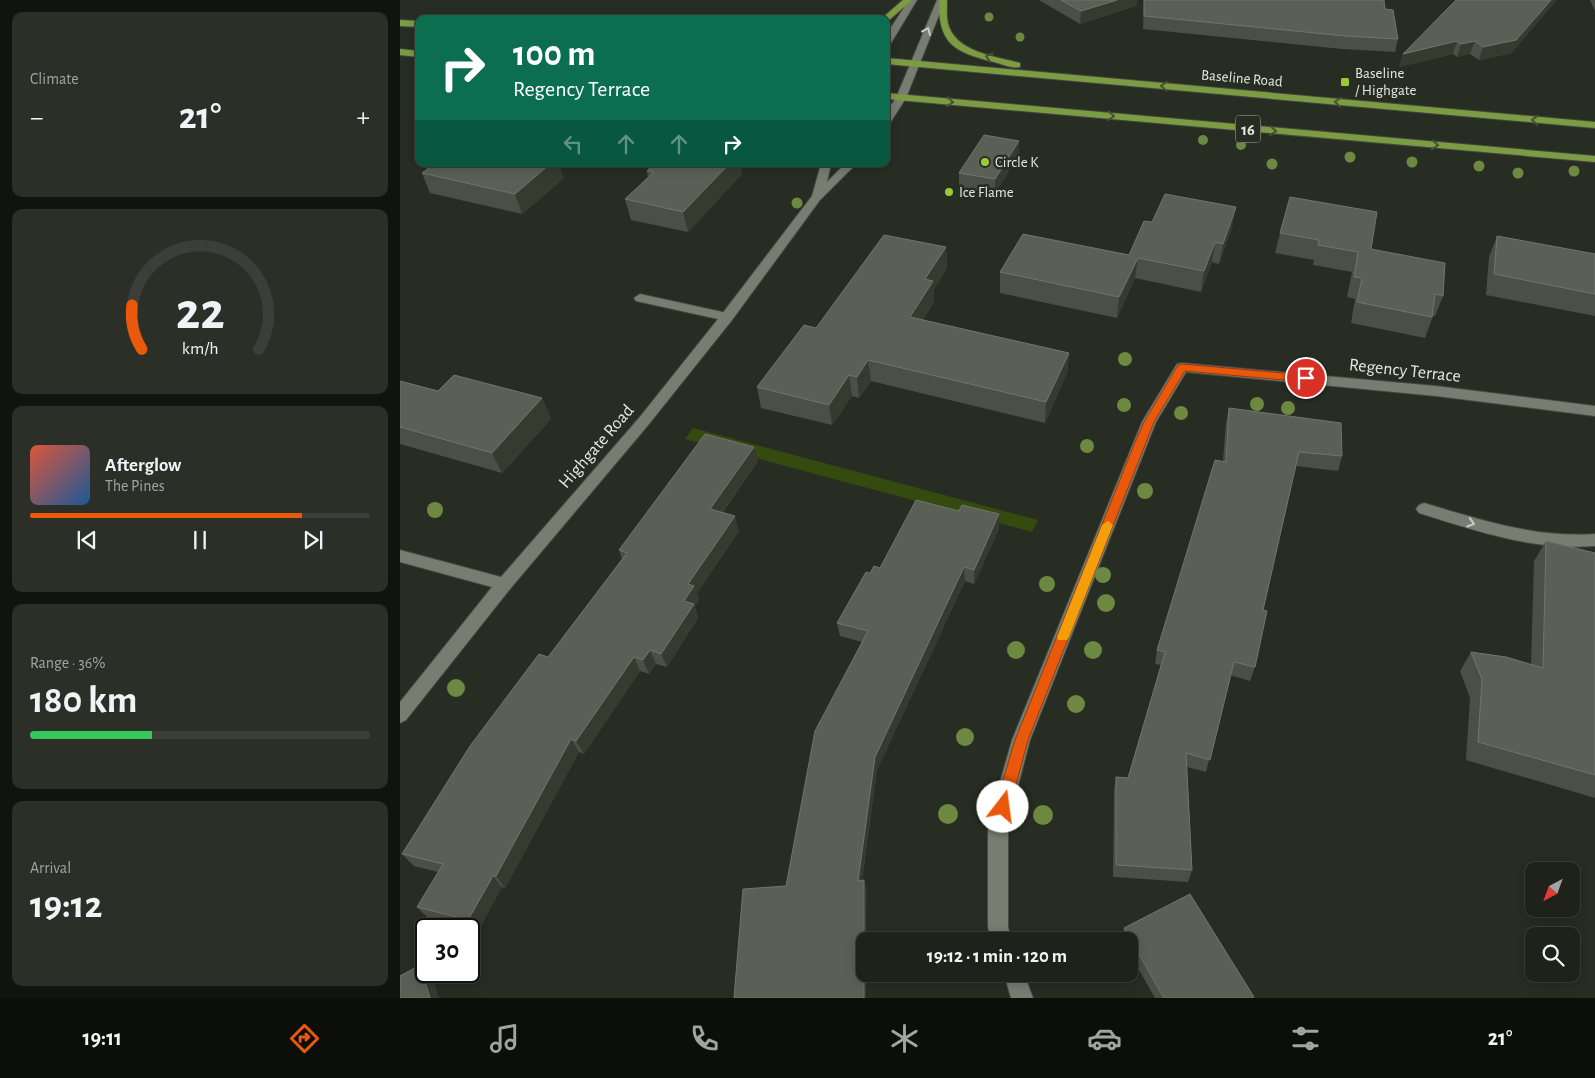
<!DOCTYPE html>
<html lang="en">
<head>
<meta charset="utf-8">
<style>
	body { margin:0; font-family:"Alegreya Sans",sans-serif; background:#2b2f27; color:#f1f3f6; height:100vh; display:flex; flex-direction:column; font-size:19px; white-space:nowrap }
	* { box-sizing:border-box; margin:0 }
	p { font-size:16px; color:#a1a4a2 }
	.icon { flex:none; width:28px; height:28px; fill:none; stroke:currentColor; stroke-width:2; stroke-linecap:round; stroke-linejoin:round }
	.map { position:relative; flex:1; overflow:hidden }
	.drawer { display:flex; flex-direction:column; gap:12px; padding:12px; background:#10130e; width:400px }
	.drawer>* { flex:none }
	.hud { position:absolute; left:15px; top:15px; width:475px; height:152px; border-radius:10px; box-shadow:0 2px 12px #0003,0 0 0 1px #3c3f39; background:#0b6e4f; color:#fff; overflow:hidden }
	.needle { width:32px; rotate:221deg }
	.tools { position:absolute; left:1125px; top:862px; display:grid; gap:10px }
	.tools a { display:grid; place-items:center; width:55px; height:55px; border-radius:10px; background:#1e221a; box-shadow:0 2px 12px #0003,0 0 0 1px #3c3f39; font-size:25px }
	.speed { position:absolute; left:15px; top:918px; display:flex; gap:10px; font-size:25px; font-weight:700; text-align:center }
	.speed>* { display:grid; place-content:center; width:65px; height:65px; border-radius:50%; background:#1e221a; box-shadow:0 2px 12px #0003,0 0 0 1px #3c3f39; line-height:1 }
	.speed .limit { border:2px solid #111; border-radius:8px; background:#fff; color:#111 }
	.pin { position:absolute; display:grid; place-items:center; width:42px; height:42px; color:#fff; margin:-21px; border:2px solid #fff; border-radius:50%; box-shadow:0 1px 5px #0007 }
	.me { position:absolute; width:55px; margin:-28px; rotate:15deg; stroke-linejoin:round; filter:drop-shadow(0 0 4px #0008) }
	.turn { display:flex; align-items:center; gap:18px; height:105px; padding:0 15px; font-size:22px }
	.turn .icon { width:65px; height:65px; stroke-width:2.5 }
	.turn b { display:block; font-size:35px; line-height:42px }
	.lanes { display:flex; align-items:center; height:48px; padding:0 15px; background:#0003; justify-content:center; gap:25px; direction:ltr }
	.lanes .off { opacity:.35 }
	.big { font-size:38px; font-weight:700; line-height:1.1 }
	.drawer .card { flex:1; display:flex; flex-direction:column; justify-content:center; gap:8px; min-width:0; padding:0 18px; border-radius:10px; background:#2b2f27 }
	.drawer .dial { align-items:center; gap:0 }
	.dial svg { height:130px; overflow:visible; fill:none; stroke:#3c3f39; stroke-width:7; stroke-linecap:round; text-anchor:middle }
	.dial text { fill:#f1f3f6; stroke:none }
	.song { display:flex; align-items:center; gap:15px }
	.cover { width:60px; height:60px; border-radius:8px; background:linear-gradient(135deg,hsl(10 70% 55%),hsl(210 70% 35%)) }
	.played { height:5px; border-radius:2px; background:linear-gradient(90deg,#ea580c 80%,#3c3f39 80%) }
	.keys { display:flex; justify-content:space-around; direction:ltr }
	.heat { display:flex; justify-content:space-between; align-items:center; font-size:28px; direction:ltr }
	.charge { height:8px; border-radius:4px; background:linear-gradient(90deg,#34c759 36%,#3c3f39 0) }
	.trip { position:absolute; left:456px; top:932px; width:282px; height:50px; border-radius:10px; background:#1e221a; box-shadow:0 2px 12px #0003,0 0 0 1px #3c3f39; font-weight:700; line-height:50px; text-align:center }
	.tabs { display:flex; height:80px; justify-content:space-around; align-items:center; background:#0c0e0a; color:#a1a4a2 }
	.tabs .icon { width:35px; height:35px }
	.tabs .on { color:#ea580c }
	.tabs b { font-size:22px; color:#f1f3f6 }
	main { display:flex; flex:1; min-height:0 }
	.map>svg:first-child { display:block }
	.green { fill:#354a0e }
	.lines { fill:none; stroke-linecap:round; stroke-linejoin:round }
	.lane-casing { stroke:#44483f; stroke-width:2 }
	.street-casing { stroke:#44483f; stroke-width:2 }
	.secondary-casing { stroke:#44483f; stroke-width:2 }
	.primary-casing { stroke:#44483f; stroke-width:2 }
	.lane { fill:#777d71; fill-rule:evenodd }
	.street { fill:#777d71; fill-rule:evenodd }
	.secondary { fill:#777d71; fill-rule:evenodd }
	.primary { fill:#7c9c43; fill-rule:evenodd }
	.tree { fill:#6c8841 }
	.wall { fill:#4b4f45 }
	.shaded-wall { fill:#363b30 }
	.building { fill:#5b6056; stroke:#71756c }
	.oneway { stroke:#cacdc6 }
	.oneway2 { stroke:#45542e }
	.route { fill:#ea580c; stroke:#983908 }
	.slow { fill:#f59e0b }
	.poi-dot { fill:#97cc39; stroke:#282d23; stroke-width:2 }
	.labels { text-anchor:middle; stroke-width:5; stroke-linejoin:round; paint-order:stroke }
	.far-poi-label { font-size:15px; fill:#e5e8e2; stroke:#282d23; text-anchor:start }
	.far-street-label { font-size:15px; fill:#e5e8e2; stroke:#282d23 }
	.shield { fill:#282d23; stroke:#acb0a9; stroke-width:1 }
	.shield-label { font-size:16px; font-weight:bold; fill:#e5e8e2 }
	.street-label { font-size:18px; fill:#e5e8e2; stroke:#282d23 }
</style>
</head>
<body>
<main>
<section class="drawer">
<div class="card"><p>Climate</p>
<div class="heat"><a>−</a><b class="big">21°</b><a>+</a></div>
</div>
<div class="card dial"><svg viewBox="0 0 100 80">
<path d="M14 69A42 42 0 1 1 86 69"/>
<path d="M14 69A42 42 0 0 1 8 42" stroke="#ea580c"/>
<text x="50" y="56" font-size="32" font-weight="700">22</text>
<text x="50" y="72" font-size="11">km/h</text>
</svg></div>
<div class="card">
<div class="song"><i class="cover"></i><div><b>Afterglow</b><p>The Pines</p></div></div>
<div class="played"></div>
<div class="keys"><svg class="icon" aria-label="previous" viewBox="0 0 24 24"><path d="M18 5L8 12l10 7zM5 5v14"/></svg><svg class="icon" aria-label="pause" viewBox="0 0 24 24"><path d="M8 5v14M16 5v14"/></svg><svg class="icon" aria-label="next" viewBox="0 0 24 24"><path d="M6 5l10 7-10 7zM19 5v14"/></svg></div>
</div>
<div class="card"><p>Range · 36%</p><b class="big">180 km</b><div class="charge"></div></div>
<div class="card"><p>Arrival</p><b class="big">19:12</b></div>
</section>
<div class="map">
<svg width="1195" height="998" viewBox="0 0 1195 998">
	<rect width="100%" height="100%" fill="#282d23"/>
	<path class="green" d="M293 428 638 520 632 532 285 439Z"/>
	<g class="lines">
		<defs>
			<path id="lane" d="M240 294 327 313 333 317 327 321 236 301 234 298Z
				M1024 503C1081 520 1135 538 1195 534V546C1133 551 1077 531 1019 513L1016 509 1019 505Z"/>
			<path id="street" d="M501 95 506 98 490 123 486 124V113L497 96Z
				M421 164H431L427 182 445 164H456L420 200 332 320 249 424 110 589 6 720 0 723V702L92 587 0 562V550L101 577 239 418 322 314 412 196Z
				M782 363 1036 386 1195 406V416L1036 396 786 372 756 422 630 740 608 824V928L613 941H593L588 928V824L612 740 742 422 777 364Z
				M604 974H624L633 998H611Z"/>
			<path id="secondary" d="M509 0H517L491 43 486 46V35Z
				M537 0H545L506 98 497 100 496 98Z"/>
			<path id="primary" d="M503 0H512L488 21 481 19Z
				M539 0H547C547 9 546 19 549 27 559 53 598 57 620 63V67C612 69 602 64 594 62 554 52 538 44 539 0Z
				M0 20 19 21V27L0 26Z
				M0 49 19 51V57L0 55Z
				M486 58 1195 122V128L486 64Z
				M486 93 1195 156V162L486 99Z"/>
		</defs>
		<use href="#lane" class="lane-casing"/>
		<use href="#street" class="street-casing"/>
		<use href="#secondary" class="secondary-casing"/>
		<use href="#primary" class="primary-casing"/>
		<use href="#lane" class="lane"/>
		<use href="#street" class="street"/>
		<use href="#secondary" class="secondary"/>
		<use href="#primary" class="primary"/>
	</g>
	<g class="tree">
		<circle cx="589" cy="17" r="4.5"/>
		<circle cx="620" cy="37" r="4.5"/>
		<circle cx="803" cy="140" r="5"/>
		<circle cx="841" cy="145" r="5"/>
		<circle cx="950" cy="157" r="5.5"/>
		<circle cx="1012" cy="162" r="5.5"/>
		<circle cx="872" cy="164" r="5.5"/>
		<circle cx="1079" cy="166" r="5.5"/>
		<circle cx="1174" cy="171" r="5.5"/>
		<circle cx="1118" cy="173" r="5.5"/>
		<circle cx="397" cy="203" r="5.5"/>
		<circle cx="725" cy="359" r="7"/>
		<circle cx="857" cy="404" r="7"/>
		<circle cx="724" cy="405" r="7"/>
		<circle cx="888" cy="408" r="7"/>
		<circle cx="781" cy="413" r="7"/>
		<circle cx="687" cy="446" r="7"/>
		<circle cx="745" cy="491" r="8"/>
		<circle cx="35" cy="510" r="8"/>
		<circle cx="703" cy="575" r="8"/>
		<circle cx="647" cy="584" r="8"/>
		<circle cx="706" cy="603" r="9"/>
		<circle cx="616" cy="650" r="9"/>
		<circle cx="693" cy="650" r="9"/>
		<circle cx="56" cy="688" r="9"/>
		<circle cx="676" cy="704" r="9"/>
		<circle cx="565" cy="737" r="9"/>
		<circle cx="548" cy="814" r="10"/>
		<circle cx="643" cy="815" r="10"/>
	</g>
	<path class="wall" d="M639 0H737L736 6 680 24Z
		M744 0H984L985 9 998 39 995 52 942 49 743 29Z
		M1056 0 1112 53 1079 60 1070 54 1057 57 1053 54 999 67 1003 54Z
		M1190 0H1195V11Z
		M619 155 595 193 559 187V173Z
		M254 164H340L342 174 288 232 231 220 225 199 248 177 247 171Z
		M22 173 164 178 122 214 30 193Z
		M836 207 832 227 819 264 812 262 801 292 735 278 717 318 600 293V272L729 255 752 222Z
		M880 233 971 249 1043 296 1035 316H1033L1025 338 951 323 955 299 947 297 952 272 913 265 914 260 875 253Z
		M1097 236 1195 254V316L1086 295 1089 257Z
		M546 247 547 268 534 289V302L523 320 669 353 667 373 645 423 471 381 459 398 452 396 432 425 361 408 357 387 416 328Z
		M0 381 38 391 142 398 151 419 102 473 0 444Z
		M829 408 942 456 938 471 896 466 863 610 855 667 850 681 830 675 806 772 787 767 792 870 788 882 713 877 714 790 716 777 728 778 761 665 755 664 757 650 823 461 826 422Z
		M358 461 322 513 339 531 297 593 299 600 295 607 298 618 267 667 256 664 249 674 240 671 184 754 179 752 105 888 102 887 78 931 28 918 17 907 38 872 14 866 2 854 148 657 222 559 219 550Z
		M599 529 574 584 565 581 477 770 462 880 467 892 386 886 462 642 440 636 437 623 470 573 480 568Z
		M1146 541 1195 553V798L1066 760 1070 698 1060 671 1071 652 1131 665 1134 561Z
		M724 928 854 997 853 998H755L730 954V941H723L722 939Z"/>
	<path class="shaded-wall" d="M717 0H737L736 6 680 24 681 11Z
		M1151 0H1157L1112 53 1079 60 1083 47Z
		M1057 41 1053 54 999 67 1003 54Z
		M1075 41 1070 54 1057 57 1061 44Z
		M619 141V155L595 193V179Z
		M150 164H159L164 178 122 214 115 194Z
		M329 164H340L342 174 288 232 283 212Z
		M836 207 832 227 819 264 823 244Z
		M815 242 812 262 801 292 804 271Z
		M546 247 547 268 534 289V302L511 338 510 317 525 279Z
		M738 258 735 278 717 318 719 297Z
		M669 353 667 373 645 423 646 402Z
		M468 360 471 381 459 398 457 377Z
		M449 375 452 396 432 425 429 405Z
		M142 398 151 419 102 473 92 453Z
		M354 447 358 461 314 523 310 509Z
		M599 514V529L574 584V570Z
		M335 516 339 531 297 593 299 600 295 607 298 618 267 667 261 654 284 601 288 584Z
		M564 567 565 581 477 770 460 892 458 881 475 757Z
		M250 650 256 664 249 674 243 660Z
		M234 657 240 671 184 754 176 741Z
		M171 739 179 752 105 888 96 876Z
		M93 876 102 887 78 931 68 920Z
		M464 880 467 892 466 941H465V974H466V998H464Z
		M20 965 32 976 39 998H30Z"/>
	<path class="building" d="M661 0H717L681 11Z
		M744 0H984L985 9 993 10 998 39 945 36 744 16Z
		M1056 0H1151L1116 40 1083 47 1075 41 1061 44 1057 41 1003 54Z
		M584 135 619 141 595 179 559 173Z
		M34 164H150L115 194 22 173Z
		M254 164H329L283 212 225 199 254 172 247 171Z
		M765 194 836 207 823 244 815 242 804 271 738 258 719 297 600 272 623 234 729 255 744 221 752 222Z
		M890 197 977 212 971 249 1045 263 1043 296 1035 294 1032 317 957 302 962 278 954 277 958 252 918 245 919 240 880 233Z
		M484 235 546 247 525 279 533 281 510 317 669 353 646 402 468 360 457 377 449 375 429 405 357 387 404 325 416 328Z
		M1097 236 1195 254V294L1094 274Z
		M54 375 142 398 92 453 0 427V381L38 391Z
		M829 408 941 423 942 456 899 452 863 610 867 611 855 667 834 662 810 760 786 753 792 870 716 865V777L728 778 765 652 757 650 815 460 826 462Z
		M305 434 354 447 310 509 335 516 288 584 294 586 284 601 294 604 261 654 250 650 243 660 234 657 176 741 171 739 96 876H93L68 920 17 907 43 864 2 854 70 746 139 654 148 657 227 553 219 550Z
		M516 500 559 511 562 505 599 514 574 570 564 567 475 757 458 881 464 880V998H334L343 889 386 886 415 731 468 631 437 623 466 572 470 573 474 566 480 568Z
		M1146 541 1195 553V775L1078 742 1082 679 1071 652 1106 657 1143 668Z
		M790 894 854 997 851 998H764L724 928Z
		M20 965 30 998H0V976Z"/>
	<defs><path id="oneway-chevron" d="M-2-3.5L2.5 0L-2 3.5" fill="none" stroke-width="1.6" stroke-linecap="round" stroke-linejoin="round" transform="scale(1.25)"/></defs>
	<g class="oneway">
		<use href="#oneway-chevron" transform="translate(527 31) rotate(-66)"/>
		<use href="#oneway-chevron" transform="translate(1071 523) rotate(16)"/>
	</g>
	<g class="oneway2">
		<use href="#oneway-chevron" transform="translate(589 57) rotate(-163)"/>
		<use href="#oneway-chevron" transform="translate(764 86) rotate(-175)"/>
		<use href="#oneway-chevron" transform="translate(550 102) rotate(5)"/>
		<use href="#oneway-chevron" transform="translate(938 102) rotate(-175)"/>
		<use href="#oneway-chevron" transform="translate(711 116) rotate(5)"/>
		<use href="#oneway-chevron" transform="translate(1135 120) rotate(-175)"/>
		<use href="#oneway-chevron" transform="translate(873 131) rotate(5)"/>
		<use href="#oneway-chevron" transform="translate(1035 145) rotate(5)"/>
	</g>
	<path class="route" d="M782 364 906 375 911 378 906 382 785 371 754 422 747 440 628 740 610 807 608 812 603 814 598 812 595 807 615 740 736 440 744 422 778 365Z"/>
	<path class="slow" d="M708 521 713 525 669 637 667 640H658L657 637 702 525Z"/>
	<g class="poi-dot">
		<rect x="940" y="77" width="10" height="10" rx="2.5"/>
		<circle cx="585" cy="162" r="5"/>
		<circle cx="549" cy="192" r="5"/>
	</g>
	<g class="labels">
		<g class="far-poi-label">
			<text x="955" y="78">Baseline<tspan x="955" dy="17">/ Highgate</tspan></text>
			<text x="595" y="167">Circle K</text>
			<text x="559" y="197">Ice Flame</text>
		</g>
		<g class="far-street-label">
			<text transform="translate(842 78) rotate(5)" y="5">Baseline Road</text>
		</g>
		<rect class="shield" x="835.5" y="115.5" width="25" height="27" rx="4"/>
		<g class="shield-label">
			<text x="848" y="135">16</text>
		</g>
		<g class="street-label">
			<text transform="translate(1005 370) rotate(6)" y="6">Regency Terrace</text>
			<text transform="translate(196 446) rotate(-49)" y="6">Highgate Road</text>
		</g>
	</g>
</svg>
<div class="tools">
<a><svg class="needle" viewBox="-14 -14 28 28"><path d="M0-13l5 13h-10z" fill="#e53935"/><path d="M0 13l5-13h-10z" fill="#a1a4a2"/></svg></a>
<a><svg class="icon" aria-label="search" viewBox="0 0 24 24"><circle cx="10" cy="10" r="6"/><path d="M15 15l6 6"/></svg></a>
</div>
<div class="speed"><div class="limit">30</div></div>
<div class="pin" style="left:906px;top:378px;background:#d93025"><svg class="icon" aria-label="arrive" viewBox="0 0 24 24"><path d="M6 21V4h12l-3 4 3 4H6"/></svg></div>
<svg class="me" style="left:603px;top:807px" viewBox="-20 -20 40 40"><circle r="19" fill="#fff"/><path d="M0-13L10 11 0 6-10 11z" fill="#ea580c"/></svg>
<div class="trip">19:12 · 1 min · 120 m</div>
<div class="hud">
<div class="turn"><svg class="icon" aria-label="right" viewBox="0 0 24 24"><path d="M7 20v-9h11M14 6l5 5-5 5"/></svg><div><b>100 m</b>Regency Terrace</div></div>
<div class="lanes"><svg class="icon off" aria-label="left" viewBox="0 0 24 24"><path d="M17 20v-9H6M10 6l-5 5 5 5"/></svg><svg class="icon off" aria-label="ahead" viewBox="0 0 24 24"><path d="M12 20V5M6 11l6-6 6 6"/></svg><svg class="icon off" aria-label="ahead" viewBox="0 0 24 24"><path d="M12 20V5M6 11l6-6 6 6"/></svg><svg class="icon" aria-label="right" viewBox="0 0 24 24"><path d="M7 20v-9h11M14 6l5 5-5 5"/></svg></div>
</div>
</div>
</main>
<nav class="tabs">
<b>19:11</b>
<svg class="icon on" aria-label="directions" viewBox="0 0 24 24"><path d="M12 3l9 9-9 9-9-9zM9 14v-3h6M13 9l2 2-2 2"/></svg>
<svg class="icon" aria-label="music" viewBox="0 0 24 24"><path d="M9 18V5l10-2v13"/><circle cx="6" cy="18" r="3"/><circle cx="16" cy="16" r="3"/></svg>
<svg class="icon" aria-label="phone" viewBox="0 0 24 24"><path d="M5 4h4l2 5-3 2q2 4 5 5l2-3 5 2v4C11 20 4 13 5 4z"/></svg>
<svg class="icon" aria-label="climate" viewBox="0 0 24 24"><path d="M12 3v18M4 7l16 10M4 17L20 7"/></svg>
<svg class="icon" aria-label="car" viewBox="0 0 24 24"><path d="M5 17H2v-5l4-1 3-4h7l3 4 3 1v5h-3M9 17h6M6 11h13"/><circle cx="7" cy="17" r="2"/><circle cx="17" cy="17" r="2"/></svg>
<svg class="icon" aria-label="filters" viewBox="0 0 24 24"><path d="M4 7h16M4 17h16"/><circle cx="9" cy="7" r="2"/><circle cx="15" cy="17" r="2"/></svg>
<b>21°</b>
</nav>
</body>
</html>
